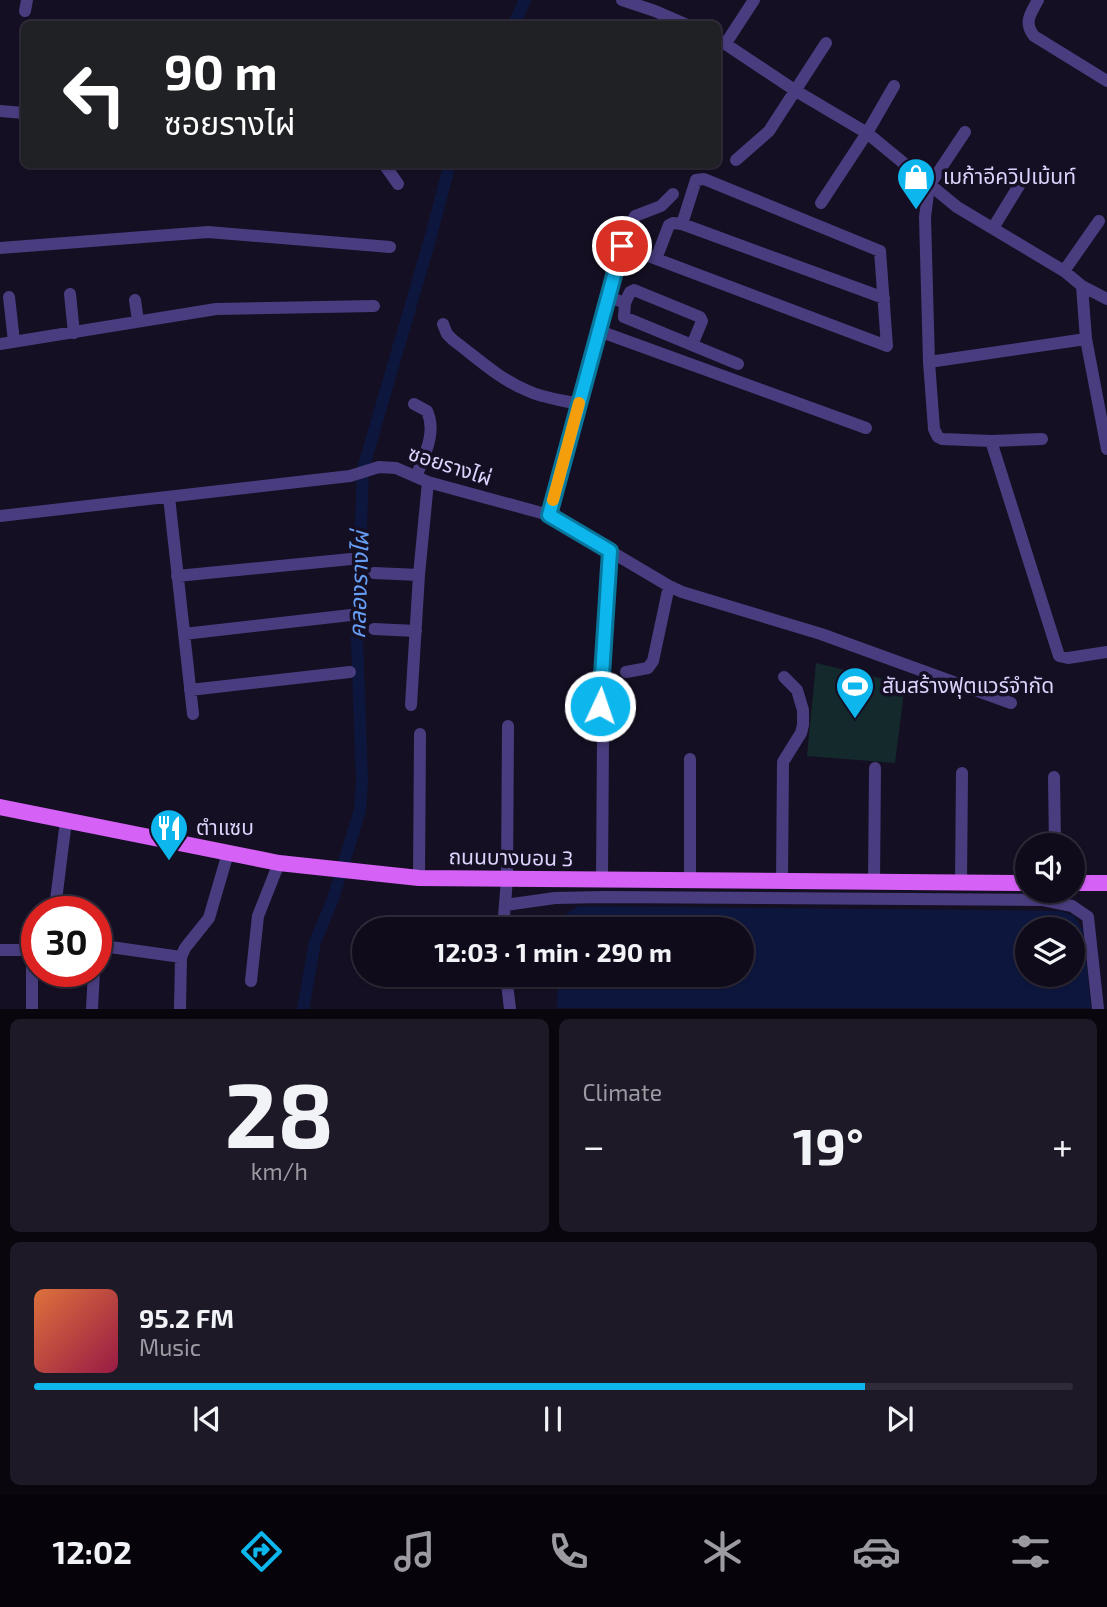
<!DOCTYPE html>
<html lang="en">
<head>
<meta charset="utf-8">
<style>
	body { margin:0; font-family:"Exo 2","Noto Sans Thai",sans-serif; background:#1e1927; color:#f1f3f6; height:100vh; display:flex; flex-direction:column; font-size:26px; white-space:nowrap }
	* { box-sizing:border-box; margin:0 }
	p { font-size:23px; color:#9c9ba2 }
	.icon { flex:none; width:38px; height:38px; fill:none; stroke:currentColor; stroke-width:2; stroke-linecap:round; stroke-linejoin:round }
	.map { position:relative; height:1009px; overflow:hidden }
	.details { display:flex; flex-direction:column; gap:10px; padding:10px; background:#09060e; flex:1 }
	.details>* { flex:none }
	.banner { position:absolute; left:21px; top:21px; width:700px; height:147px; border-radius:10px; box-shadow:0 2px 5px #0004,0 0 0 2px #302b39; background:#202124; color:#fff; overflow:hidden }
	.tools { position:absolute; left:1015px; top:833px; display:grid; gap:14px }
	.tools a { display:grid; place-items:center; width:70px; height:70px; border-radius:50%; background:#100b1a; box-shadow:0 2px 5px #0004,0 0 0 2px #302b39; font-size:35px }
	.speed { position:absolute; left:21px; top:896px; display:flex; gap:14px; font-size:35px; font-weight:700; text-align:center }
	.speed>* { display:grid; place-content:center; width:91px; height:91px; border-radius:50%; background:#100b1a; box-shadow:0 2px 5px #0004,0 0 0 2px #302b39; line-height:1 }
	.speed .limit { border:10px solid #d22; background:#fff; color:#111 }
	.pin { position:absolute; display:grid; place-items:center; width:60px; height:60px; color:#fff; margin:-30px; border:4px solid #fff; border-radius:50%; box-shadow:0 2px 7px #0007 }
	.me { position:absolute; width:77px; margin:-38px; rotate:3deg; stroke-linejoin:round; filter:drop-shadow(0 0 5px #0008) }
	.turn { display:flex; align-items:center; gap:24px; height:147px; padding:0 28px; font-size:32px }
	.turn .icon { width:91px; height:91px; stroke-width:2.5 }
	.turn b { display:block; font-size:49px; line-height:60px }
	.big { font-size:52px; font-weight:700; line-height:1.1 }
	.details .card { flex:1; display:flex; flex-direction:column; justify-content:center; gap:10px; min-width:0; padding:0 24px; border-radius:10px; background:#1e1927 }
	.details .dial { align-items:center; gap:0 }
	.dial b { font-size:91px; line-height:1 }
	.song { display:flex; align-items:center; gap:21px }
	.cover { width:84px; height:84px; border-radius:10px; background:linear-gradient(135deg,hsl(20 70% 55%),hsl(340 70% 35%)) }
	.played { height:7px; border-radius:4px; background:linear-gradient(90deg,#0eb6ee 80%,#302b39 80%) }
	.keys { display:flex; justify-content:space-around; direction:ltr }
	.heat { display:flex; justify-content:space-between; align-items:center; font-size:38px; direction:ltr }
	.details .tiles { flex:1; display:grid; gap:10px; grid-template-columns:1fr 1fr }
	.card:last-child { grid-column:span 2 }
	.trip { position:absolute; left:352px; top:917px; width:402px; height:70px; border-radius:35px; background:#100b1a; box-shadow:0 2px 5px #0004,0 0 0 2px #302b39; font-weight:700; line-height:70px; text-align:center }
	.menu { display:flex; height:112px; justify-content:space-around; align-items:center; background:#06040a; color:#9c9ba2 }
	.menu .icon { width:49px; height:49px }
	.menu .active { color:#0eb6ee }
	.menu b { font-size:32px; color:#f1f3f6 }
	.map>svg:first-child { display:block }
	.green { fill:#13292c }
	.water { fill:#0d173e; fill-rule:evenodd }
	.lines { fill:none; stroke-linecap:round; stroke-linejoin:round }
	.canal { stroke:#0d173e; stroke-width:12 }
	.minor { stroke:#493d7f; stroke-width:12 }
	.major { stroke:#d561f6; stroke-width:16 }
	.route-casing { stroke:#09769b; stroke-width:18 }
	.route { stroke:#0eb6ee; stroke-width:12 }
	.slow { stroke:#f59e0b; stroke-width:12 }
	.labels { text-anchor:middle; stroke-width:7; stroke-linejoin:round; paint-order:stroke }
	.poi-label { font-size:21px; fill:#ded3fd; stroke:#150f23; text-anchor:start }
	.street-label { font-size:21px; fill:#ded3fd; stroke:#150f23 }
	.water-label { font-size:23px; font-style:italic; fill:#679ff6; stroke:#150f23 }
</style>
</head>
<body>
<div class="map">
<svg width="1107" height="1009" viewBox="0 0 1107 1009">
	<rect width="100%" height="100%" fill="#150f23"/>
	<path class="green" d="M816 663 905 684 895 763 807 756Z"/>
	<path class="water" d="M578 906 1061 911 1074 916 1083 930 1091 1008H557L558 975H742V929H560L566 914ZM1027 929H1073V975H1027Z"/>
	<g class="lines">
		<path class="canal" d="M514 24 525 0
			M303 1009 315 942 333 899 360 810 362 782 357 639 363 469 430 239 450 164"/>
		<path class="minor" d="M622 0 655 11 685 24
			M1038 0C1031 13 1023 22 1034 36L1107 81
			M25 11 27 0
			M718 39 796 91 867 133 957 207 1064 271 1082 286 1107 299
			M726 43 754 0
			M0 111 24 113
			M965 132 929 186 925 217 929 362 934 429 938 437 942 439 991 441 1059 656 1068 658 1107 652
			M736 160 769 131 826 43
			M384 164 398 184
			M821 203 867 133 894 86
			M993 228 1023 179
			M622 246 887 346 880 251 704 179 696 180 682 224
			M0 248 208 232 390 247
			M656 259 669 225 673 223 682 224 884 298
			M1064 271 1099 221
			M1082 286 1086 339 1107 449
			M70 294 74 333
			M9 297 14 341
			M609 297 625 303 624 317 738 364
			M135 300 138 321
			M625 303 630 292 634 290 700 317 702 321 692 345
			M443 324 447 334 453 340C476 357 499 379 526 390 542 398 561 400 579 404
			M599 331 866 428
			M0 344 216 309 374 306
			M929 362 1086 339
			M414 404 427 411C437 433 424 456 416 477
			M991 441 1042 439
			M169 497 193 714
			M549 515 622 246 635 216 661 206 673 194
			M0 516 350 476 379 467 396 468 428 482 549 515 669 586 682 592 821 634 1011 703
			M374 573 419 575
			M177 576 351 559
			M374 629 416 631
			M184 634 351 615
			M626 672 648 668 653 661 669 586
			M190 690 350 672
			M411 705 419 575 428 482
			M600 706 610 551
			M1054 777 1055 845
			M419 878 420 734
			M602 880 603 738
			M690 881V759
			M782 882 783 762 801 733 803 725V710L797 690 784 677
			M874 883 875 768
			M961 883 962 773
			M505 905 555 898 604 897 1043 900 1072 906 1088 917 1098 1009
			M55 908 66 821
			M503 929 507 879 508 726
			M96 945 181 957
			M0 950H32
			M506 975 510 1009
			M251 981 258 916 279 863
			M32 1009V950L37 941
			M92 1009 94 971
			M180 1009 181 957 185 948 209 918 228 853"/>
		<path class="major" d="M0 807 279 863 419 878 1027 883
			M1073 883H1107"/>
	</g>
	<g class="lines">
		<defs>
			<path id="route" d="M600 706 610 551 549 515 622 246"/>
		</defs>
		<use href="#route" class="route-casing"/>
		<use href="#route" class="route"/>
		<path class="slow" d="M553 500 579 403"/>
	</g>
	<defs>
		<symbol id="shop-pin" viewBox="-11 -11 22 30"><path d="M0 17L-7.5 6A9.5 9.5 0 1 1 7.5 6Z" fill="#0eb6ee" stroke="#150f23"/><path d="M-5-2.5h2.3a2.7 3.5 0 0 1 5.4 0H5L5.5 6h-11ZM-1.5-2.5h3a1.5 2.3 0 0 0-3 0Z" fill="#fff"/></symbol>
		<symbol id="stadium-pin" viewBox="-11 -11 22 30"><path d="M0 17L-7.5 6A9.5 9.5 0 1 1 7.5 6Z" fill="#0eb6ee" stroke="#150f23"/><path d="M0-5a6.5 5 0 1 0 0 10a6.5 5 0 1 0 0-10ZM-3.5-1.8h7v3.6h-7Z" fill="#fff"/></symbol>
		<symbol id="restaurant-pin" viewBox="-11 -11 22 30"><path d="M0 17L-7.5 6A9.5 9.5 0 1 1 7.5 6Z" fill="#0eb6ee" stroke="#150f23"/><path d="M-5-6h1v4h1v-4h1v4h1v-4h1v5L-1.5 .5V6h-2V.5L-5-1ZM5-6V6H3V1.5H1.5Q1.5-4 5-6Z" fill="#fff"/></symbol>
	</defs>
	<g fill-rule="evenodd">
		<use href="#shop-pin" x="894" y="155" width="44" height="60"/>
		<use href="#stadium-pin" x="833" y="664" width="44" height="60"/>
		<use href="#restaurant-pin" x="147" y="806" width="44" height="60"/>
	</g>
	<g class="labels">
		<g class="poi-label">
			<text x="943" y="184">เมก้าอีควิปเม้นท์</text>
			<text x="882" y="693">สันสร้างฟุตแวร์จำกัด</text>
			<text x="196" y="835">ตำแซบ</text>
		</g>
		<g class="street-label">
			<text transform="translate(450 466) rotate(18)" y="7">ซอยรางไผ่</text>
			<text transform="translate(511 858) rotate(1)" y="7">ถนนบางบอน 3</text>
		</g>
		<g class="water-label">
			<text transform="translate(359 585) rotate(-88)" y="8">คลองรางไผ่</text>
		</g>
	</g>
</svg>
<div class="tools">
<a><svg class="icon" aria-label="sound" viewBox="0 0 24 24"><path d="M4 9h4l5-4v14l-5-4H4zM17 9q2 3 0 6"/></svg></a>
<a><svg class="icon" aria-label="layers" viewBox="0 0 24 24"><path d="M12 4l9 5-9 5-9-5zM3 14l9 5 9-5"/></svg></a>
</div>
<div class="speed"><div class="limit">30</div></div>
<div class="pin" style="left:622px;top:246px;background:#d93025"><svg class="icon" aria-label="arrive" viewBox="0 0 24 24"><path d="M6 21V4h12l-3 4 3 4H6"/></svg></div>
<svg class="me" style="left:600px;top:706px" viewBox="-20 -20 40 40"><circle r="17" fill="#0eb6ee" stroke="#fff" stroke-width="3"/><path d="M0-11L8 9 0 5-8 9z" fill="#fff"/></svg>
<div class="trip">12:03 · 1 min · 290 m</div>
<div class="banner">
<div class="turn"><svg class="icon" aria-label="left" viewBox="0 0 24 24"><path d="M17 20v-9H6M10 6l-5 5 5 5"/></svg><div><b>90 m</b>ซอยรางไผ่</div></div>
</div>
</div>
<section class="details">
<div class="tiles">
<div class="card dial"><b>28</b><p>km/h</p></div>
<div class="card"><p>Climate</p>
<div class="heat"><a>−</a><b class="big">19°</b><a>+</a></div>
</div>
<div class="card">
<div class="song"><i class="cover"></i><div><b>95.2 FM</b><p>Music</p></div></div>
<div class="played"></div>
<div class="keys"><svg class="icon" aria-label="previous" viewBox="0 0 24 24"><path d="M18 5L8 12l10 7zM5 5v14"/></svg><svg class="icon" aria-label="pause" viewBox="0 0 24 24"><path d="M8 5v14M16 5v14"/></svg><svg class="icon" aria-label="next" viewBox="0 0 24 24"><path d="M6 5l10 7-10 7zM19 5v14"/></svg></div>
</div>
</div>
</section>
<nav class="menu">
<b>12:02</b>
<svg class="icon active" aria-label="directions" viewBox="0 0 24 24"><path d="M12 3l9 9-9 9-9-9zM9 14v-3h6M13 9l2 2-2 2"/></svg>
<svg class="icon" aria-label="music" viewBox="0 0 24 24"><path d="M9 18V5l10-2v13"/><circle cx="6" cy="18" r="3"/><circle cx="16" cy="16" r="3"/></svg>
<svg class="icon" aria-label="phone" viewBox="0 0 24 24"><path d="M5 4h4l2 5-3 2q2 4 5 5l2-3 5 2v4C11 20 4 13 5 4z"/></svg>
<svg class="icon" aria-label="climate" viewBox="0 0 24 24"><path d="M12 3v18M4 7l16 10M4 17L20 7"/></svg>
<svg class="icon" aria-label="car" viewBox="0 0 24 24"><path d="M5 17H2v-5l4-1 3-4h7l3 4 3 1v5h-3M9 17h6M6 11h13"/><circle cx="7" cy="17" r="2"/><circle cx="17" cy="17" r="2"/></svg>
<svg class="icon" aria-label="filters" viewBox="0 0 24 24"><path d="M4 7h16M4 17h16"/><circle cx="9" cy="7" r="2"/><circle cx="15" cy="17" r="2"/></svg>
</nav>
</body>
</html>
